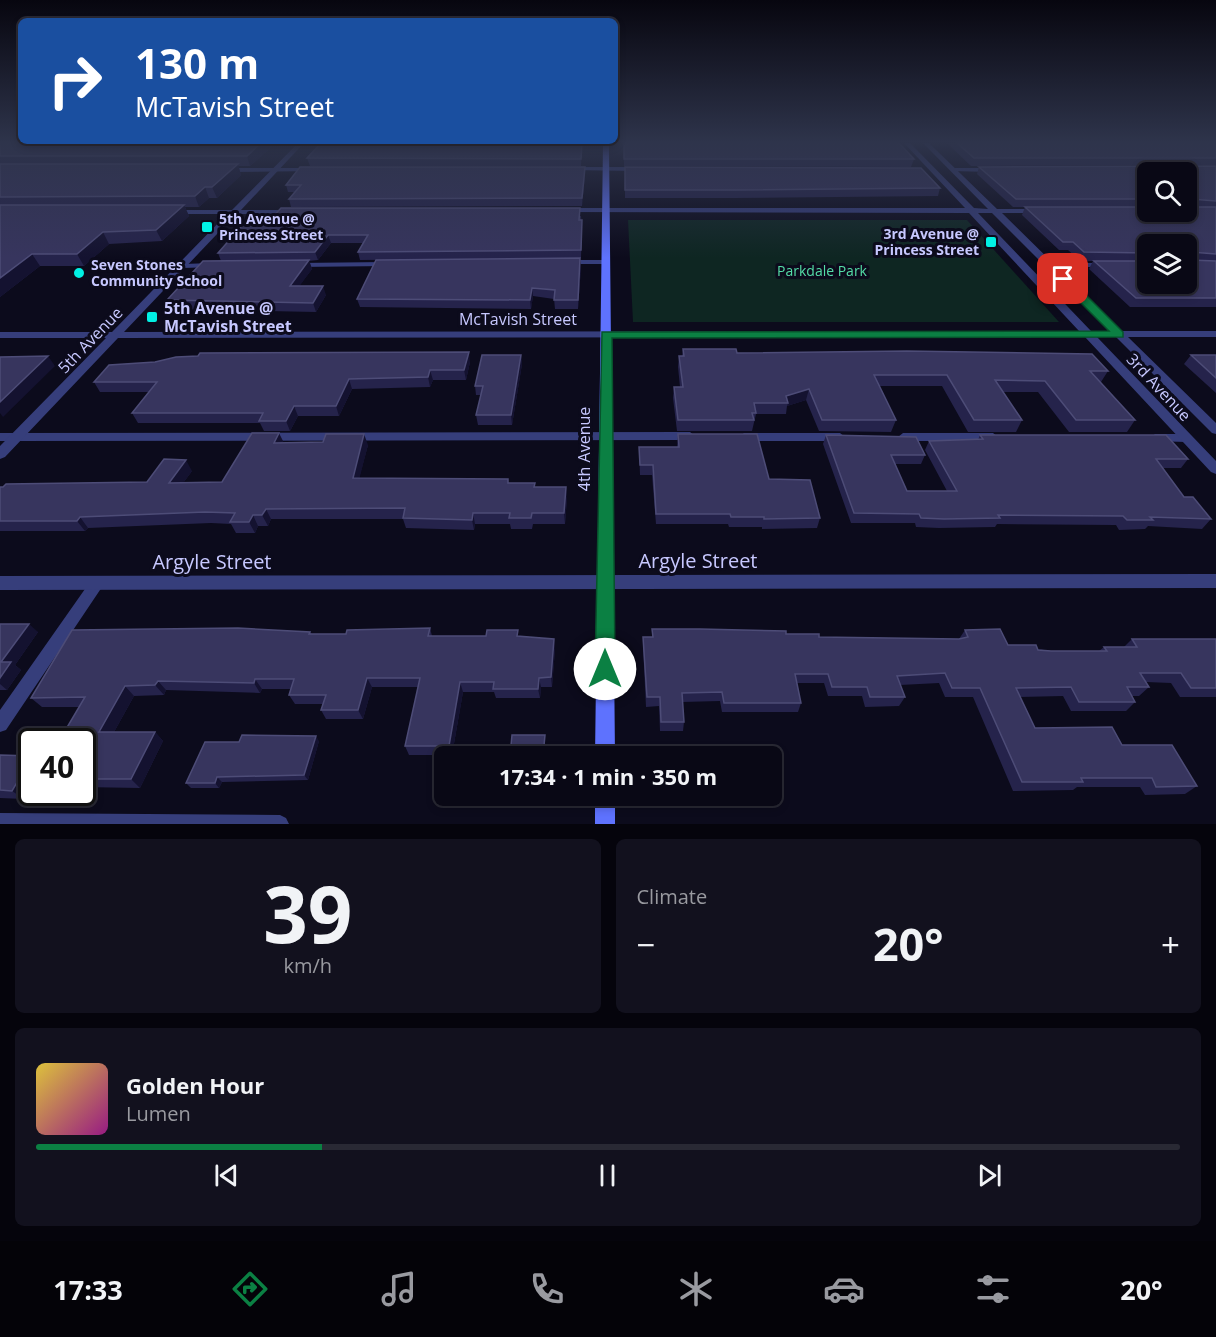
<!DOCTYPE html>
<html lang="en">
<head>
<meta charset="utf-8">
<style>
	body { margin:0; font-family:"Open Sans",sans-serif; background:#12111e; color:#f1f3f6; height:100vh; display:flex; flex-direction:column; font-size:22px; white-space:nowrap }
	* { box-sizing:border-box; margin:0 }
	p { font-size:20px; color:#999aa0 }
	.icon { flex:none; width:33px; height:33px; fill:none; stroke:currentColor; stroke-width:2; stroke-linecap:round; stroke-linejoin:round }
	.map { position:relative; height:824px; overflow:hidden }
	.drawer { display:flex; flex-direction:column; gap:15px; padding:15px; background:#05040c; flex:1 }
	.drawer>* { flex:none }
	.guide { position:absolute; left:18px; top:18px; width:600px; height:126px; border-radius:9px; box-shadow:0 3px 9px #0003,0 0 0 2px #292934; background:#1a4fa0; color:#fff; overflow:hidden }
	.fabs { position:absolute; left:1137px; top:162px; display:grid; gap:12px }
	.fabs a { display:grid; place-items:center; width:60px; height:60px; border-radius:9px; background:#090815; box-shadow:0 3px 9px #0003,0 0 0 2px #292934; font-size:30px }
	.speed { position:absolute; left:18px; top:728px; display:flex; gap:12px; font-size:30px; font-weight:700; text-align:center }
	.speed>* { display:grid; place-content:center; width:78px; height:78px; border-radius:50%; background:#090815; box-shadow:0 3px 9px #0003,0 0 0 2px #292934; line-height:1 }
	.speed .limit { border:3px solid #111; border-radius:9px; background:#fff; color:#111 }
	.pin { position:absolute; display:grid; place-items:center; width:51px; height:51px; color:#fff; margin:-26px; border-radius:12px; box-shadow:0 3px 9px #0006 }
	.me { position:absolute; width:66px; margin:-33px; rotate:0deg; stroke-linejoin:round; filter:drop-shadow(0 0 4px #0008) }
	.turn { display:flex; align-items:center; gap:21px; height:126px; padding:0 18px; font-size:27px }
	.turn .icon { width:78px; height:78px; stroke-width:2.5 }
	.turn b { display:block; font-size:42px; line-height:51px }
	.big { font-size:45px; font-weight:700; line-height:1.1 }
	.drawer .tile { flex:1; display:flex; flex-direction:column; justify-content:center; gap:9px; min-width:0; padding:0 21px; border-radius:9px; background:#12111e }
	.drawer .dial { align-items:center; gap:0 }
	.dial b { font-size:78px; line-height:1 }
	.song { display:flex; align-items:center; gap:18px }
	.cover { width:72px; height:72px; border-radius:9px; background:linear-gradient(135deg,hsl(50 70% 55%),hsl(310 70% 35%)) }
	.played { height:6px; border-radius:3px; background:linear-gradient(90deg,#0b8043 25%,#292934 25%) }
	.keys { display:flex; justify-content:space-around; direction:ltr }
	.heat { display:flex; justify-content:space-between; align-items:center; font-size:33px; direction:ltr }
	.drawer .tiles { flex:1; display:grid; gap:15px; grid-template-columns:1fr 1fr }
	.tile:last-child { grid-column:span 2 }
	.trip { position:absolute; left:434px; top:746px; width:348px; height:60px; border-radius:9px; background:#090815; box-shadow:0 3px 9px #0003,0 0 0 2px #292934; font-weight:700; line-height:60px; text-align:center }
	.menu { display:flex; height:96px; justify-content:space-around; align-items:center; background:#040308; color:#999aa0 }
	.menu .icon { width:42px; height:42px }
	.menu .active { color:#0b8043 }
	.menu b { font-size:27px; color:#f1f3f6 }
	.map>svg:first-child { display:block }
	.green { fill:#0e2622 }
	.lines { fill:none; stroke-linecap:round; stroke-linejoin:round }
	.lane { fill:#363e7b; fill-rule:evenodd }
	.street { fill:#363e7b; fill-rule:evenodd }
	.secondary { fill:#5e72fe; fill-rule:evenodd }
	.wall { fill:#25234b; fill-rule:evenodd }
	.shaded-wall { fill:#141230 }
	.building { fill:#37355e; stroke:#4d4c77; stroke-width:1.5 }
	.route { fill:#0b8043; stroke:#07532c; stroke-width:1.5 }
	.poi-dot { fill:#01f0e4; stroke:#0c0b1c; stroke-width:2 }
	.labels { text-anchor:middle; stroke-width:6; stroke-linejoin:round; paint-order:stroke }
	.far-poi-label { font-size:14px; font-weight:bold; fill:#c7c8ff; stroke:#0c0b1c; text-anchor:start }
	.far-park-label { font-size:14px; fill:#54dda7; stroke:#0c0b1c }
	.poi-label { font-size:16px; font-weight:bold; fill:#c7c8ff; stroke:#0c0b1c; text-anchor:start }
	.street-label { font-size:16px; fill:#c7c8ff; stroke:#0c0b1c }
	.near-street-label { font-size:20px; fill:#c7c8ff; stroke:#0c0b1c }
</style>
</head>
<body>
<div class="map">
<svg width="1216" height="824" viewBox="0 0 1216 824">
	<rect width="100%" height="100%" fill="#0c0b1c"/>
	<path class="green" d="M628 220H967L1059 322H633Z"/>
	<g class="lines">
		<path class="lane" d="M571 167H639L642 169 639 171 569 170 568 169Z
			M312 168 315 170 314 171 226 172 223 170 226 168Z
			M954 168H991L994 170 991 172 952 171V169Z
			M564 260H606L610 262 606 264H567L563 262Z
			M386 262 390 264 389 266 297 267 293 265 297 263Z
			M212 263 216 265 215 267 183 268 179 266 183 264Z
			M1046 263H1105L1109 265 1105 267H1046Z
			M690 432 695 436 690 440 0 441V433Z
			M744 433H840L845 437 840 441H744L739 437Z
			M903 433H993L998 437 993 441H903L898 437Z
			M1155 434H1187L1192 438 1187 442 1151 441 1150 438Z
			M97 577 102 579 104 583 102 587 6 730 0 732V710L92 579Z
			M0 813 280 815 286 818 289 824H0Z"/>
		<path class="street" d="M298 143H304L241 210H293L297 212 296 214H236L124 332 1079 331 969 213 565 212 561 210 565 208H965L904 143H910L974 208 988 209 923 143H929L997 209H1043V213H1002L1122 331H1216V337H1128L1216 423V434L1212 433 1116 337H1097L1216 461V474L1211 472 1085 337 118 338 5 457 0 459V446L106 338H0V332H112L227 214H172L168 212 169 210H232ZM978 213H992L1110 331H1091Z
			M1216 574V588L0 590V576Z"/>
		<path class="secondary" d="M603 143H609L615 756H595Z
			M595 795H615V824H595Z"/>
	</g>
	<path class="wall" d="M0 143H276L250 166H238L241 175 217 198H209L199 207H185L189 216 162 241 109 244 84 266H40L0 297Z
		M582 143 581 166H310L307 158Z
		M624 143 914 159 911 167 624 166Z
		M947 143H1216V165L971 166Z
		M1216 166V307H1130L1089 269 1093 261H1080L1068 250H1059L1022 215 1025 207 1186 212 1148 172V207H1013L977 174 979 167ZM1148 244 1186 284H1148Z
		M585 167V175L582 206 291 207 289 199 294 192H288L286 185Z
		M625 167 940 188 938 196 734 198H625Z
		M581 216 582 228 581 258 360 260 358 252 363 243H331L318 260 309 261 312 269 299 286 326 295 316 312 172 309 167 300 221 261 218 253 247 220Z
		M581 267 578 309H555L554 299 533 296 531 309 360 307 357 299Z
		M683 349 737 353 1108 371 1101 382H1100L1135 420 1127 432H1069L1038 392H1003L1022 420 1016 432H968L942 386H879L896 420 891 432 819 431 806 400 787 406 786 414H756L752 431H677L673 398 674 387H680L678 367 679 356H682Z
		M521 355 522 364 512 425H478L476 415 481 395H476L475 386Z
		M1191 355H1216V393L1184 364Z
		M470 362 466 380H433L430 387 352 389 339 416H298L290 431H264L260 423H138L132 413 149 392H100L94 382Z
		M678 434 769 479 820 518 817 528 762 529V527H729L728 524H656L652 475H640L639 447H677Z
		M826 435 925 455 921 464H895L907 491H947L925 450 929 441 978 440 980 435 1188 459 1181 468H1163L1184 497 1211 519 1202 529 1148 526 1145 529 1119 530 1116 525 997 524 995 527 939 528 916 527 915 523H851L823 444Z
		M283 442 368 445 359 478 509 483 535 487 567 498 565 524H533L532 529H511L510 524H475L474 530 406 528 403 519H271L268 526H258L255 533H236L231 524 211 523 88 528 85 531H0V487L147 482 192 471 183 483 222 482Z
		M0 624 38 632 15 665 21 670 7 690H0Z
		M430 628 432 636 519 637 555 649 552 687H541L540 698H496L494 692H463L452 755H409L405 746 418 687H372L363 719H326L321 710 323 704H295L289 695 291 689H262L260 693 166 690 164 695 134 696 114 732H155L163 741 140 788 82 787V741L79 707H42L31 698 310 632 312 634H346Z
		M652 629 786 634 819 637 959 639 965 630 1008 645 1051 651H1099L1104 647H1124L1132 639H1216V697H1180L1171 683 1146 682 1149 687 1139 696H1132L1135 702 1126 711H1071L1063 696 1020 697 1035 728 1122 745 1197 786 1185 794 1145 795 1140 787H1077L1073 790 1013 791 973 697H945L939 683 900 685 905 697 899 706 865 707 862 696H828L824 683H797L801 703 798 712H722L720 701 682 702 684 722 683 731H660L659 706 646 707 643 646V637H652Z
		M319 741 308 780 222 782 219 788H191L186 783Z
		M0 755 32 756V787L24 799 0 798Z"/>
	<path class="shaded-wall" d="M261 143H276L250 166 247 156Z
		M238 164 241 175 217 198 212 187Z
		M585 167V175L582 206V198Z
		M205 187 209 198 199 207 195 196Z
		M184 205 189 216 162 241 156 230Z
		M103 232 109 244 84 266 77 254Z
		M328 235 331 243 318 260 315 252Z
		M32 254 40 266 0 297V278Z
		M580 258 581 267 578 309V300Z
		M309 260 312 269 293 295 290 286Z
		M323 286 326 295 316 312 313 303Z
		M532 288 533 296 531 309 530 300Z
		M469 352 470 362 466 380 464 370Z
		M521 355 522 364 512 425 511 415Z
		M48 356 55 366 3 417 0 413V402Z
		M430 370 433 380 430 387 428 377Z
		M349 379 352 389 339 416 336 406Z
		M809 389 806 400 787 406 788 403 786 396Z
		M294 406 298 416 290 431 286 421Z
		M279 433 284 443H274Z
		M364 434 368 445 357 488 353 478Z
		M186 460 192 471 175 494 169 483Z
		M566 487 567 498 565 524 564 513Z
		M266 509 271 519 268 526 262 515Z
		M473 513 475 524 474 530 472 520Z
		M253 515 258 526 255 533 249 522Z
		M80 517 88 528 85 531 77 521Z
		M29 624 38 632 15 665 21 670 7 690 0 684 1 662Z
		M554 639 555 649 552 687 551 677Z
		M367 678 372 687 363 719 358 710Z
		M539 678 541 687 540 698 538 689Z
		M255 679 262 689 260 693 254 683Z
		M158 681 166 690 164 695 155 685Z
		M460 682 463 692 452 755 449 746Z
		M125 686 134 696 109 741 99 732Z
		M155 732 163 741 140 788 131 779Z
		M316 736 319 741 308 780 304 775Z
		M217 777 222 782 219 788 215 783Z
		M19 779 31 787 24 799 12 791Z"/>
	<path class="building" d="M0 143H261L247 156H0Z
		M321 143H582L581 159 307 158Z
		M624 143H899L914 159H624Z
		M957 143H1216V158H974Z
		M0 164H238L212 187H205L195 196 0 197Z
		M1216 166V201L1191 199 1186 206V172H1148V199H1016L979 167Z
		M300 167H585L582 198 289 199 301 185H286Z
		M625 167 921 168 940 188 735 190H625Z
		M0 205H184L156 230 103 232 77 254H32L0 278Z
		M1025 207H1148V212H1186V207H1216V254L1191 252 1190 260 1216 261V298H1136L1094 261H1148V284H1186V244H1148V253L1084 252 1073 242H1063Z
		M281 208H580L579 220H582L581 250 358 252 368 235H328L315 252 218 253 247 220 271 219Z
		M580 258 578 300H554L555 290 532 288 530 300 357 299 376 260Z
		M309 260 290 286H323L313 303 167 300 203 261Z
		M683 349H736L737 353 907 351 1092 354 1108 371H1090L1135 420H1076L1045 381 995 380 1022 420H974L947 375H874L896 420H822L809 389 786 396 788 403H754L756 413H752L754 420H678L674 387H683L679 356H684Z
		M469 352 464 370H430L428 377 349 379 336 406H294L286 421H259L263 413H132L157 382H94L109 365 155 362 176 357 198 356 200 353Z
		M482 355H521L511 415H476L483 386H475Z
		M1191 355H1216V378Z
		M48 356 0 402V357Z
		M252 433H279L274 443 323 442 326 434H364L353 478 508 479V483H535L534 487H566L564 513H532L531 518H509L510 513H473L472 520 403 518 405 508 266 509 262 515H253L249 522H230L235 513 205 512 80 517 77 521H0V487H3L6 484 147 482 164 459 186 460 169 483 222 482Z
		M678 434H757L769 479 810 480 820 518 764 519V517H731L730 514H656L653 465H640L639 447H679Z
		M826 435 916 437 925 455H891L907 491H957L929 441 983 439 980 435H1166L1188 459H1156L1184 497H1193L1211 519 1150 517 1153 520H1127L1123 516 998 515 1000 518 944 519 921 518 919 514 854 513Z
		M0 624H29L1 662H11L0 678Z
		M238 628 310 632 309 634H346L347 630 430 628 428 636H486L487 630H518L517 636 554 639 551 677 539 678 538 689H493L494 682H460L449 746H405L420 678H367L358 710H321L326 695H289L294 679H255L254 683 158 681 155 685 125 686 99 732H155L131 779H82V741H59L85 697 31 698 72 630Z
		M652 629H700L786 631V634H819V637L959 639 968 637 965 630 1000 629 1008 645H1036L1038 650 1051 651H1107L1104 647H1137L1132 639H1216V688H1191L1181 673H1140L1149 687H1127L1135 702H1079L1071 687 1016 688 1035 728 1112 727 1122 745H1172L1197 786 1156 787 1152 778H1081L1083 782H1022L980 688H952L945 673 897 676 905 697H870L867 687H832L828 674H795L801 703H724L722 692 682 693 684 722H661L660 697H647L643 637H653Z
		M242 735 316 736 304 775 217 777 215 783H186L205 742H239Z
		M512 735H545L543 756H510Z
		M0 755 32 756V779H19L12 791 0 790Z"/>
	<linearGradient id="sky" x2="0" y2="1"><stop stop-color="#07060f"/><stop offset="0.55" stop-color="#2e344b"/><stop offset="1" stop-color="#2e344b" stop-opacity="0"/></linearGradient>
	<rect width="1216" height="258" fill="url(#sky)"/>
	<path class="route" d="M1059 276H1067L1123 332V337L612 338 615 669 612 676 605 678 598 676 595 669 602 332 1109 331 1059 281Z"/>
	<g class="poi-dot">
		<rect x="201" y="221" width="12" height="12" rx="3"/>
		<rect x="985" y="236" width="12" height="12" rx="3"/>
		<circle cx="79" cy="273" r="6"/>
		<rect x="146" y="311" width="12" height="12" rx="3"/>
	</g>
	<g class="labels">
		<g class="far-poi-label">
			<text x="219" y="224">5th Avenue @<tspan x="219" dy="16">Princess Street</tspan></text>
			<text x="979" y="239" text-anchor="end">3rd Avenue @<tspan x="979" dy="16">Princess Street</tspan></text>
			<text x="91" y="270">Seven Stones<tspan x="91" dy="16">Community School</tspan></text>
		</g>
		<g class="far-park-label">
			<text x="822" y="276">Parkdale Park</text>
		</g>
		<g class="poi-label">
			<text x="164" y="314">5th Avenue @<tspan x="164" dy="18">McTavish Street</tspan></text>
		</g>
		<g class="street-label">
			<text x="518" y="325">McTavish Street</text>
			<text transform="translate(90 340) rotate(-46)" y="6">5th Avenue</text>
			<text transform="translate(1159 387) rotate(47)" y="6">3rd Avenue</text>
			<text transform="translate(584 449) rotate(-90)" y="6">4th Avenue</text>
		</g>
		<g class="near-street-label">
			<text x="698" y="568">Argyle Street</text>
			<text x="212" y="569">Argyle Street</text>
		</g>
	</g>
</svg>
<div class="fabs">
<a><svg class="icon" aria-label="search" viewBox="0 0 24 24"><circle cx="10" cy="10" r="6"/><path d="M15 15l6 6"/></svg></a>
<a><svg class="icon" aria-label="layers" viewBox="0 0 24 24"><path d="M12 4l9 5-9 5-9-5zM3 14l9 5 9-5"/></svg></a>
</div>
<div class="speed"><div class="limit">40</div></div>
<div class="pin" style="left:1063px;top:279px;background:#d93025"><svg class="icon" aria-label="arrive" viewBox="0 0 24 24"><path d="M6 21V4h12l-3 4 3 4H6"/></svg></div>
<svg class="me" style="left:605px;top:669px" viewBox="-20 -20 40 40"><circle r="19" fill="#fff"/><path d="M0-13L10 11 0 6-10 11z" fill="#0b8043"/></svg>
<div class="trip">17:34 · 1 min · 350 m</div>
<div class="guide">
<div class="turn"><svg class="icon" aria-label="right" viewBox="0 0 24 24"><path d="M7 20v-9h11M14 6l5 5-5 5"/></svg><div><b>130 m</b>McTavish Street</div></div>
</div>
</div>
<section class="drawer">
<div class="tiles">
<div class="tile dial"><b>39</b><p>km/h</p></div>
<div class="tile"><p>Climate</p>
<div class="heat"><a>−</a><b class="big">20°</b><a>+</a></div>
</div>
<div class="tile">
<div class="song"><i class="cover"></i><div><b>Golden Hour</b><p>Lumen</p></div></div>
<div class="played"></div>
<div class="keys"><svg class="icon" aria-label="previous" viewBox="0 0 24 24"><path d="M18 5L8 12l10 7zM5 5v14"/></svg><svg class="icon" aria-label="pause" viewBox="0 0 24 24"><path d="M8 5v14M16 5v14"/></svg><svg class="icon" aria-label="next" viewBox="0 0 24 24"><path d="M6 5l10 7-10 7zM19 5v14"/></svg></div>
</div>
</div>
</section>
<nav class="menu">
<b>17:33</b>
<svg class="icon active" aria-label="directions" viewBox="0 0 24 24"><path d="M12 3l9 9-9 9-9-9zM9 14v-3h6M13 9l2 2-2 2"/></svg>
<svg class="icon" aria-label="music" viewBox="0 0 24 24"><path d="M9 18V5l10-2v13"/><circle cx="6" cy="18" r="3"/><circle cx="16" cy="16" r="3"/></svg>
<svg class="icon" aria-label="phone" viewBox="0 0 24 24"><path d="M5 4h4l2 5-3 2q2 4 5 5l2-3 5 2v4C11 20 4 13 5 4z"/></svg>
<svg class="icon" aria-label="climate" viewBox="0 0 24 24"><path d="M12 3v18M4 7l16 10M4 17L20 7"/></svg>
<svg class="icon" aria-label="car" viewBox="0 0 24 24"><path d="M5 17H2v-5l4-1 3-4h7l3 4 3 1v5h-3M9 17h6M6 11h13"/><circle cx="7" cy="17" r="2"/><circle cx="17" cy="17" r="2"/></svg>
<svg class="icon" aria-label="filters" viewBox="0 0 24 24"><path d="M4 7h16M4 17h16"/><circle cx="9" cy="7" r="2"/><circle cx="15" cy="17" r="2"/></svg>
<b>20°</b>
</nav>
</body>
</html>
